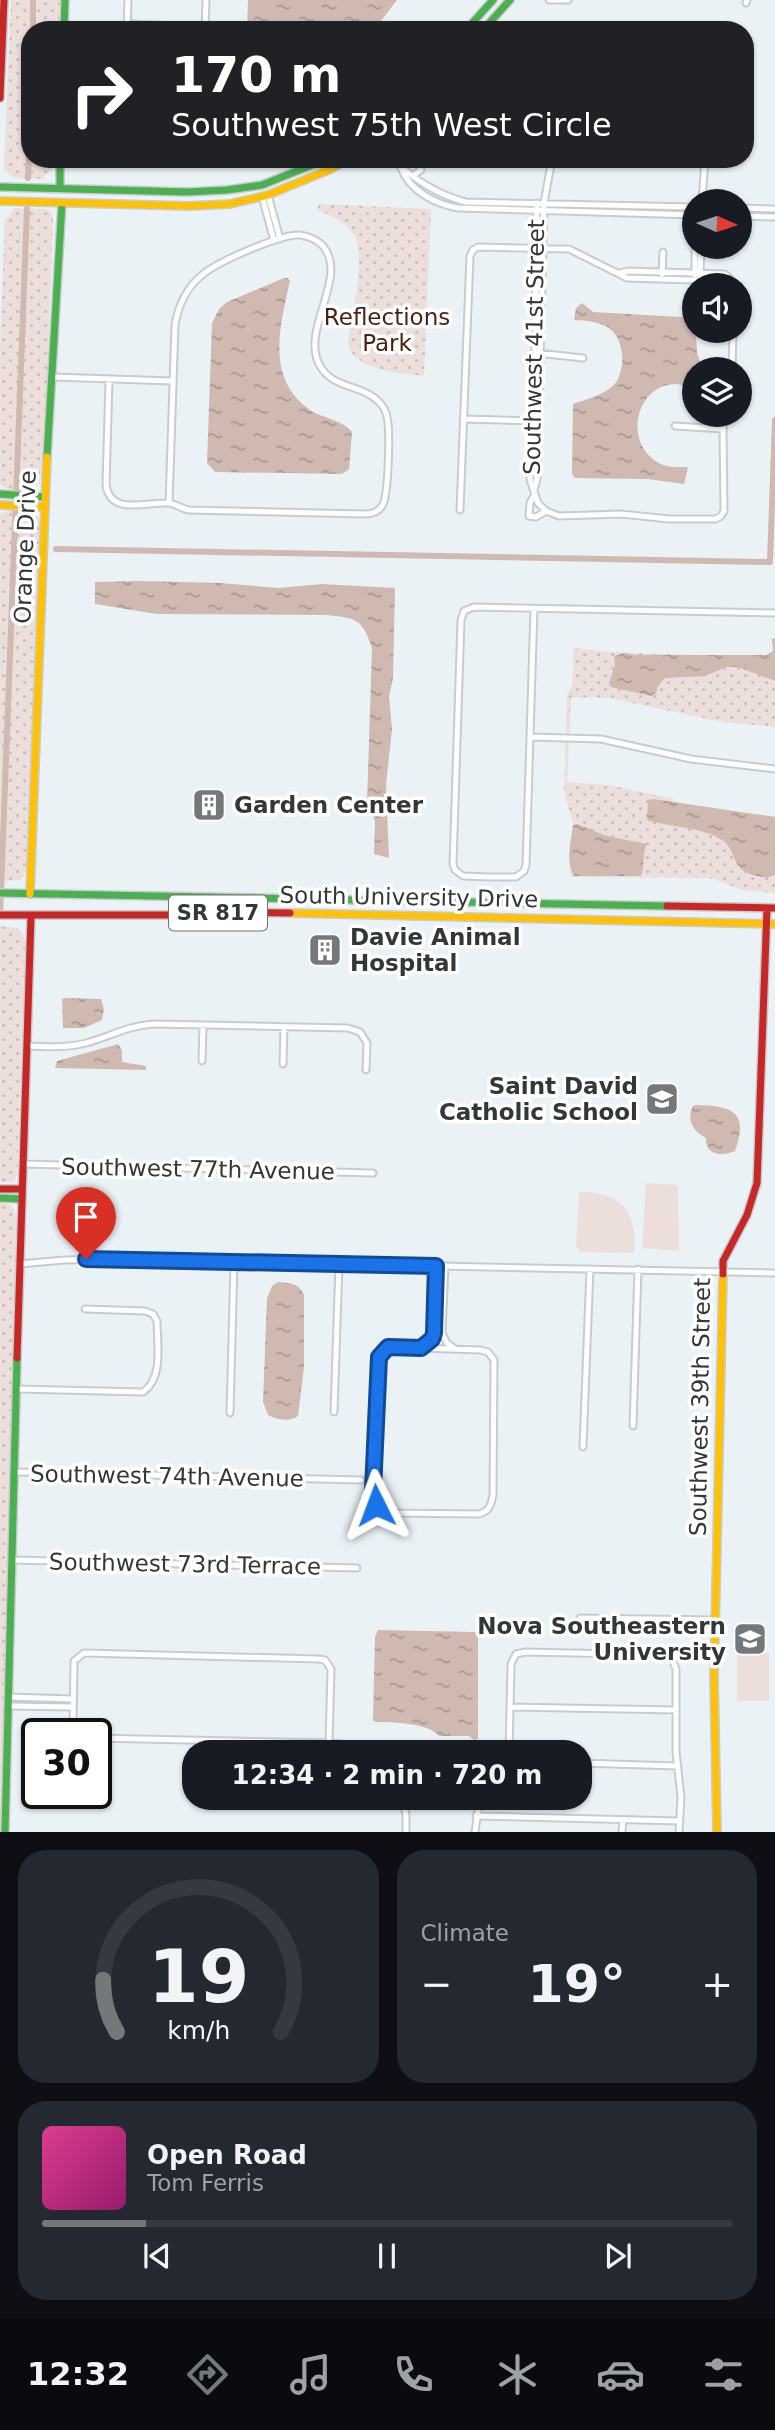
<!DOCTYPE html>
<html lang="en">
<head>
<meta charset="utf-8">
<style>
	body { margin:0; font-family:"DejaVu Sans",sans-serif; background:#242831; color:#f1f3f6; height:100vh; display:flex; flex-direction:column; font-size:26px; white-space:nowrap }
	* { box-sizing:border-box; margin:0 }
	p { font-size:23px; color:#9ea1a6 }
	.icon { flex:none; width:38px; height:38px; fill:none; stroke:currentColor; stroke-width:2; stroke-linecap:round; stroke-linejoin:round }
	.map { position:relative; height:1832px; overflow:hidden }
	.drawer { display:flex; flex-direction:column; gap:18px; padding:18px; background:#0d0f14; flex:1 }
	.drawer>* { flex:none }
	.banner { position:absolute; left:21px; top:21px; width:733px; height:147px; border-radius:28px; box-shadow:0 2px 5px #0004; background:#202124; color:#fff; overflow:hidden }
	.needle { width:46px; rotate:93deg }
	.controls { position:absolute; left:682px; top:189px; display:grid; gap:14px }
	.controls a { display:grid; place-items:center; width:70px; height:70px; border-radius:50%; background:#171b24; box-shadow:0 2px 5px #0004; font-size:35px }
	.speed { position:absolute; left:21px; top:1718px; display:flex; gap:14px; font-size:35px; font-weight:700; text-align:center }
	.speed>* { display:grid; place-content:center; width:91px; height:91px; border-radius:50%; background:#171b24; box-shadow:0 2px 5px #0004; line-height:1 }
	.speed .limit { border:4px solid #111; border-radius:10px; background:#fff; color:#111 }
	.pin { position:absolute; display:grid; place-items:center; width:60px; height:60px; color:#fff; margin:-72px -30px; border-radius:50% 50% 50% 0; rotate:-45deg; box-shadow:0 0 7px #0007 }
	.pin .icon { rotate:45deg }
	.me { position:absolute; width:77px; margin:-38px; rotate:357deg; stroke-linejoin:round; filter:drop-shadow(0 0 5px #0008) }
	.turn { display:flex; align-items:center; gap:24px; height:147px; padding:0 35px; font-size:32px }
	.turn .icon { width:91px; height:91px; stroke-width:2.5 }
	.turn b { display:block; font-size:49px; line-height:60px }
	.big { font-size:52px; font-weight:700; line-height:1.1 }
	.drawer .widget { flex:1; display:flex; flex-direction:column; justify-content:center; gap:10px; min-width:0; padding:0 24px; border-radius:28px; background:#242831 }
	.drawer .dial { align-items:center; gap:0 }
	.dial svg { height:182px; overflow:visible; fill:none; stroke:#363941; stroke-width:7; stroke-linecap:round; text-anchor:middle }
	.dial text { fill:#f1f3f6; stroke:none }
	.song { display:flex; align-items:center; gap:21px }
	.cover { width:84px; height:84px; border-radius:10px; background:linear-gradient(135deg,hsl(330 70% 55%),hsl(320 70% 35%)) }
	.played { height:7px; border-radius:4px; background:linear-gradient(90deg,#73787b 15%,#363941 15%) }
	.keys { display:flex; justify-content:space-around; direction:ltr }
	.heat { display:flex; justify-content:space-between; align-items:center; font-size:38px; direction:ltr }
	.drawer .tiles { flex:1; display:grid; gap:18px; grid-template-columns:1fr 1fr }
	.widget:last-child { grid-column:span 2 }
	.trip { position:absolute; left:182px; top:1740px; width:410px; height:70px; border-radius:28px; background:#171b24; box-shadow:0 2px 5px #0004; font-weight:700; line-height:70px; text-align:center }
	.dock { display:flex; height:112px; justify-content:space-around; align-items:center; background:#090b0e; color:#9ea1a6 }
	.dock .icon { width:49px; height:49px }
	.dock .on { color:#73787b }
	.dock b { font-size:32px; color:#f1f3f6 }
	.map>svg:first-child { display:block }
	.green { fill:url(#green-dots) }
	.pitch { fill:#ecdeda }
	.water { fill:url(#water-ripples) }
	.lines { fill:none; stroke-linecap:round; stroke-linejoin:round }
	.canal { stroke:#d0b9b1; stroke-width:6 }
	.street-casing { stroke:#c7cccf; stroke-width:9 }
	.fast-casing { stroke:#c7cccf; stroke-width:10 }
	.slow-casing { stroke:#c7cccf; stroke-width:10 }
	.jam-casing { stroke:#c7cccf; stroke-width:10 }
	.street { stroke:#fcfdfe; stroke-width:5 }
	.fast { stroke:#4caf50; stroke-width:7 }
	.slow { stroke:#ffc107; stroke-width:7 }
	.jam { stroke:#c62828; stroke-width:7 }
	.route-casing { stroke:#114b97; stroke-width:18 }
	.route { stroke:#1a73e8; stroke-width:12 }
	.labels { text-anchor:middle; stroke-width:7; stroke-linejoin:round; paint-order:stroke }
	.shield { fill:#fff; stroke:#707374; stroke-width:2 }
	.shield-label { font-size:21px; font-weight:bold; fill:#323739 }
	.park-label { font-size:23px; fill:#4d1e0d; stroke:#fff }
	.street-label { font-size:23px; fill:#323739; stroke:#fff }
	.poi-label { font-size:23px; font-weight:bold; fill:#323739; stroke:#fff; text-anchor:start }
</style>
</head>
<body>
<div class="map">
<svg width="775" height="1832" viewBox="0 0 775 1832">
	<defs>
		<pattern id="green-dots" width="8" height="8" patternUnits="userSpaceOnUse" patternTransform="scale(1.75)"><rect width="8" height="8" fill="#ecdeda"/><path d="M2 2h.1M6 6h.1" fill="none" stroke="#cbbfbc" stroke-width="1.8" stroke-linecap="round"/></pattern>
		<pattern id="water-ripples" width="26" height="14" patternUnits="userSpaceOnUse" patternTransform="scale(1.75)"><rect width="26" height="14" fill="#d0b9b1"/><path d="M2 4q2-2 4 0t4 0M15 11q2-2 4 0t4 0" fill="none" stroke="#a99791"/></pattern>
	</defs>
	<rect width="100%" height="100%" fill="#ebf2f6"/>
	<path class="green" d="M11 0H60L59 30H30V159H53L52 168 42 179 14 178 4 169Z
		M319 204 431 209 424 376C401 373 353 370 348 344 351 318 368 256 353 234 345 221 331 216 317 210Z
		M14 208 47 209 51 212 53 219 47 386 40 483C32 492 12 494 0 484V348L5 218H8Z
		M8 510 31 511 41 520 36 702 27 869 21 880 0 881V514Z
		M574 648 610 652 775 658V727L722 722 609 698 571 697 567 782 609 785 673 799V802L775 817V893L743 890 710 878 570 877 573 824 564 791 567 696 572 685Z
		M0 926 17 928 22 933 25 942 17 1175 13 1182H0Z
		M0 1203C11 1203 15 1207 16 1218L3 1831 0 1832Z"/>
	<path class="pitch" d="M646 1183 678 1185 679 1251 642 1248Z
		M579 1192C621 1192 638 1211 634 1253L580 1252 576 1247Z
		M737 1653H769V1701H737Z"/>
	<path class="water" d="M248 0H397L374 30H247Z
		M284 278H288L290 281C280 326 265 378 310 410 322 418 343 420 352 432L349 469 342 474 215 472 207 463 212 323 219 309 227 302Z
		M582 303 593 312 681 317 693 313 695 315 697 353 701 363 692 371V389C687 388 681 384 676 384 636 384 621 444 661 464 668 468 680 467 688 467L684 484 648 479 575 478 572 474 573 404C587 399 608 394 617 381 621 374 623 361 622 354 619 325 599 321 574 320L576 308Z
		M140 581 220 583 279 588 322 584 395 588 393 679 389 696 392 729 386 785 389 858 374 854 375 821 367 804 372 648C362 618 356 618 326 615L157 614 95 604V582Z
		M775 638V681L738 667H726L705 676 665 678 658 686 656 693 651 696 611 687 609 683 615 665 614 656 624 653 635 655H766L773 651 772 639Z
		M653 799 775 817V875C768 878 761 877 753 875 731 869 737 850 722 840 703 827 668 827 647 820L648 800Z
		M577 824 607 836 647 844C642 854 645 865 641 876H574C565 861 571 842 573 825Z
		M65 998 101 999 104 1009 102 1020 84 1028H63L62 999Z
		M118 1044 122 1050V1062L146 1066V1070L55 1068 57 1061Z
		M697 1105C733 1106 749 1112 735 1151 722 1157 705 1155 706 1138 693 1131 686 1120 693 1106Z
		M278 1282C289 1283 299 1283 304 1295V1367L298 1416C290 1422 277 1420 268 1415L263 1402 267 1298 272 1286Z
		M378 1630 475 1632 478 1637V1739L474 1740 469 1736H439C429 1723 392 1722 376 1722L373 1720 375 1637Z"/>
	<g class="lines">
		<path class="canal" d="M33 30V0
			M28 178 30 126
			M14 549H27
			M56 549 770 562 775 420
			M0 917 27 209"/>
		<defs>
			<path id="street" d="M549 0H568
				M746 3 747 0
				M128 24 205 27
				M127 30 128 0
				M205 30 206 0
				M394 159C411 179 441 196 466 202L695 207
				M401 168C410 191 435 204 458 208L695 215
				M413 176 421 170 417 159
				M268 195 280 239
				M262 196 274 241
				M702 201 705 159
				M537 203 535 346 530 480 538 503 546 511 559 516 621 514 669 519H716L721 516 724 511 723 429 725 415
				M740 208 775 209
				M740 216 775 217
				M620 273 628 271 725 274 730 279
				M662 274 663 252
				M695 275V247
				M700 276 701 247
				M537 353 583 358
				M732 369 733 331
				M53 377 172 381
				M109 380 106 484C109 516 146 502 168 503 174 503 182 509 189 510L364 514C371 514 378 513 382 506 389 496 390 429 387 417 386 412 383 406 380 403 362 383 332 390 319 364 301 328 349 277 323 246 317 240 308 236 300 235 280 234 217 262 202 275 187 287 178 306 175 325L169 503
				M463 419 535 421
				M675 426 723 429
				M534 490 537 479 544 203 552 159
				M535 494 530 503 529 516 536 517 546 511
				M460 510 470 256 473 250 478 247 569 249 627 278 725 281 730 279
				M534 608 526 865 524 871 516 877H490L463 876 455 870 453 864 461 620 464 611 474 607 775 613
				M531 737 601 739 691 759 775 769
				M26 1046C46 1047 66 1048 86 1043 112 1036 126 1026 154 1024L348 1028 360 1032 367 1043 366 1070
				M202 1061 203 1026
				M283 1064 284 1027
				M22 1164 373 1173
				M20 1264 64 1260 108 1259 775 1273
				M445 1266 442 1333 447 1343 455 1349
				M389 1347 480 1350 488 1352 494 1360 493 1495C491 1506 489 1511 479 1514L390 1513C377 1510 375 1503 373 1490L379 1361 381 1353Z
				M421 1348 431 1339 434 1333 436 1266
				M17 1389 143 1392C164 1378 157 1343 157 1321L153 1314 145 1311 85 1309
				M334 1412 339 1264
				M230 1413 234 1262
				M633 1426 638 1269
				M583 1447 590 1269
				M15 1472 361 1480
				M12 1560 357 1568
				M580 1618 715 1620
				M9 1697 73 1699
				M9 1706 73 1707
				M510 1707 675 1710
				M76 1734 73 1726 74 1661 84 1653 318 1659 325 1660 331 1669 329 1743
				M96 1738 329 1743 350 1745 361 1752
				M509 1752 511 1664 516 1654 526 1652 663 1655 672 1659 676 1669V1752L681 1797 679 1832
				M579 1763 678 1766
				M402 1797 406 1815V1832
				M476 1816 679 1821
				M475 1832 480 1797
				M622 1832 623 1820"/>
			<path id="fast" d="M64 30 65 0
				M466 30 493 0
				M483 30 510 0
				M60 159V188
				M0 187 187 192 227 190 262 185 327 159
				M47 457 62 203
				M0 494 45 497
				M0 893 667 906
				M0 1198 21 1199
				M5 1832 17 1358"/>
			<path id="slow" d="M0 201 189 206 230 204 268 195 331 169 348 159
				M0 505 45 507
				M30 894 47 457
				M290 913 775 924
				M717 1832 714 1677 723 1274"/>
			<path id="jam" d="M0 98 4 0
				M667 906 775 908
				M0 915H186L225 912 290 913
				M0 1189H21
				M723 1274V1261L747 1215 757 1183 767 908
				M17 1358 31 916"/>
		</defs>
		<use href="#street" class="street-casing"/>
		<use href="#fast" class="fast-casing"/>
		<use href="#slow" class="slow-casing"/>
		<use href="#jam" class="jam-casing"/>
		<use href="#street" class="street"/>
		<use href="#fast" class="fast"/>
		<use href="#slow" class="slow"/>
		<use href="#jam" class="jam"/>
	</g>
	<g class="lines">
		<defs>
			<path id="route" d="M86 1259 436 1266 434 1333 432 1339 421 1348 388 1347 379 1357 373 1490 376 1505"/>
		</defs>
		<use href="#route" class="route-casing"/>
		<use href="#route" class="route"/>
	</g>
	<defs>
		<symbol id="building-square" viewBox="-11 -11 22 22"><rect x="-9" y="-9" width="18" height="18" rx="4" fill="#73787b" stroke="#fff"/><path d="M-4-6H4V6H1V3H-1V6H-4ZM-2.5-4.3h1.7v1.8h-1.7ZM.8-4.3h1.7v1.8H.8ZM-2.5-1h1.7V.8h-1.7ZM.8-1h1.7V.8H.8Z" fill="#fff"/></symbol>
		<symbol id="school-square" viewBox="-11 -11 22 22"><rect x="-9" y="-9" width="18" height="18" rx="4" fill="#73787b" stroke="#fff"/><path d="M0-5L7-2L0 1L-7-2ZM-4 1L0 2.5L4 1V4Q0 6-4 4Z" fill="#fff"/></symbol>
		<symbol id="university-square" viewBox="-11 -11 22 22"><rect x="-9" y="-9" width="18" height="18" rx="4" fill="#73787b" stroke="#fff"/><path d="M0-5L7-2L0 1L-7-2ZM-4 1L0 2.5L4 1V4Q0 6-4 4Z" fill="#fff"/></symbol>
	</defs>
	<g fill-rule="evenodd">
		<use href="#building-square" x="190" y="786" width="38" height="38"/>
		<use href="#building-square" x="306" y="931" width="38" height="38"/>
		<use href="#school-square" x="643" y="1080" width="38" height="38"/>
		<use href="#university-square" x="731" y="1620" width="38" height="38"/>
	</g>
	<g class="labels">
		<rect class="shield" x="169" y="895.5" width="98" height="35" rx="5"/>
		<g class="shield-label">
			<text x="218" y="920">SR 817</text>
		</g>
		<g class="park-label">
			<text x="387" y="325">Reflections<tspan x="387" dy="26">Park</tspan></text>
		</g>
		<g class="street-label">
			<text transform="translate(534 347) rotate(-89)" y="8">Southwest 41st Street</text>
			<text transform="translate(25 547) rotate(-88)" y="8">Orange Drive</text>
			<text transform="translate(409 897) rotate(1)" y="8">South University Drive</text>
			<text transform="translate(198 1169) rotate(1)" y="8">Southwest 77th Avenue</text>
			<text transform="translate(700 1407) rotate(-89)" y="8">Southwest 39th Street</text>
			<text transform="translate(167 1476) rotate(1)" y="8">Southwest 74th Avenue</text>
			<text transform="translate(185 1564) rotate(1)" y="8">Southwest 73rd Terrace</text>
		</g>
		<g class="poi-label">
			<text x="234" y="813">Garden Center</text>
			<text x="350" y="945">Davie Animal<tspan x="350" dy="26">Hospital</tspan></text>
			<text x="638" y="1094" text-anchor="end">Saint David<tspan x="638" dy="26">Catholic School</tspan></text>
			<text x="726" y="1634" text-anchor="end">Nova Southeastern<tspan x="726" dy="26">University</tspan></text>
		</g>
	</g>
</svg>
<div class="controls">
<a><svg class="needle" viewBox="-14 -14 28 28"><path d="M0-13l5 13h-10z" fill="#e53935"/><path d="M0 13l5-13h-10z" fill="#9ea1a6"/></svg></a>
<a><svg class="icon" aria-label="sound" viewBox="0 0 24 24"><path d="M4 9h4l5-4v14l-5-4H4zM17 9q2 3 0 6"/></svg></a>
<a><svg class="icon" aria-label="layers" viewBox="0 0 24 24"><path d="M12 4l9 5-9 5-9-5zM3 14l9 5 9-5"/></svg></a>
</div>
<div class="speed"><div class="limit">30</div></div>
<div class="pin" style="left:86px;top:1259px;background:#d93025"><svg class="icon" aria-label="arrive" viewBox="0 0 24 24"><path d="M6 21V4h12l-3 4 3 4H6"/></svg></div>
<svg class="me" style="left:376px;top:1505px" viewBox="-20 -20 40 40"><path d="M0-17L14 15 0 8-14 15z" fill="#1a73e8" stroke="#fff" stroke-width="4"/></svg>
<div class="trip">12:34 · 2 min · 720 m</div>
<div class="banner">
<div class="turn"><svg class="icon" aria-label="right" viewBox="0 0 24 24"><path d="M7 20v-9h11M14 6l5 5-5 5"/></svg><div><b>170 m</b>Southwest 75th West Circle</div></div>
</div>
</div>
<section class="drawer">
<div class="tiles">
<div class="widget dial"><svg viewBox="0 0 100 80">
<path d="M14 69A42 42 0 1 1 86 69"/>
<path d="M14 69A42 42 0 0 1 8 46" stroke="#73787b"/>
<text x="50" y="56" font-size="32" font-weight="700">19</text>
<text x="50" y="72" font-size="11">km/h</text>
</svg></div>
<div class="widget"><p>Climate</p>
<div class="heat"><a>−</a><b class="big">19°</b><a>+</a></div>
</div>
<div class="widget">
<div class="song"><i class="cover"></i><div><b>Open Road</b><p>Tom Ferris</p></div></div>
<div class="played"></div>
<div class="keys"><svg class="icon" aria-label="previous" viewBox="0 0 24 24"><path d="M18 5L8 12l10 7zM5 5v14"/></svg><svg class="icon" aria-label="pause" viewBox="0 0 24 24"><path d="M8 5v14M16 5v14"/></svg><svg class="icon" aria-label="next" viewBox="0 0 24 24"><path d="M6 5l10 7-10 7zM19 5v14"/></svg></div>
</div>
</div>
</section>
<nav class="dock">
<b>12:32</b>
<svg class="icon on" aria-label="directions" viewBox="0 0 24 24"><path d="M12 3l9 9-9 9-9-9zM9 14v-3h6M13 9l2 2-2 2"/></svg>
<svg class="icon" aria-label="music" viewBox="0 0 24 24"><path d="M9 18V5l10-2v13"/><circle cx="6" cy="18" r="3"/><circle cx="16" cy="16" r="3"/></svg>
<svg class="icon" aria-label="phone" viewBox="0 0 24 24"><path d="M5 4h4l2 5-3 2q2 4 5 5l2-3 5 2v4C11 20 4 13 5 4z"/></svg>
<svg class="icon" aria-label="climate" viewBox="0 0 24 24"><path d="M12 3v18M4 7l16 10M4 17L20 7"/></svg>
<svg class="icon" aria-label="car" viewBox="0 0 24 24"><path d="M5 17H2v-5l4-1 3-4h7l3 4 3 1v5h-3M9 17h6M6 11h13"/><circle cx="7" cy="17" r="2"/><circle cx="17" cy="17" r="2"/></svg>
<svg class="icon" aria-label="filters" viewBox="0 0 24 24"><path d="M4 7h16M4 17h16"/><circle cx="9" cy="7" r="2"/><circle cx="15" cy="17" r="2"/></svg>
</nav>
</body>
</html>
